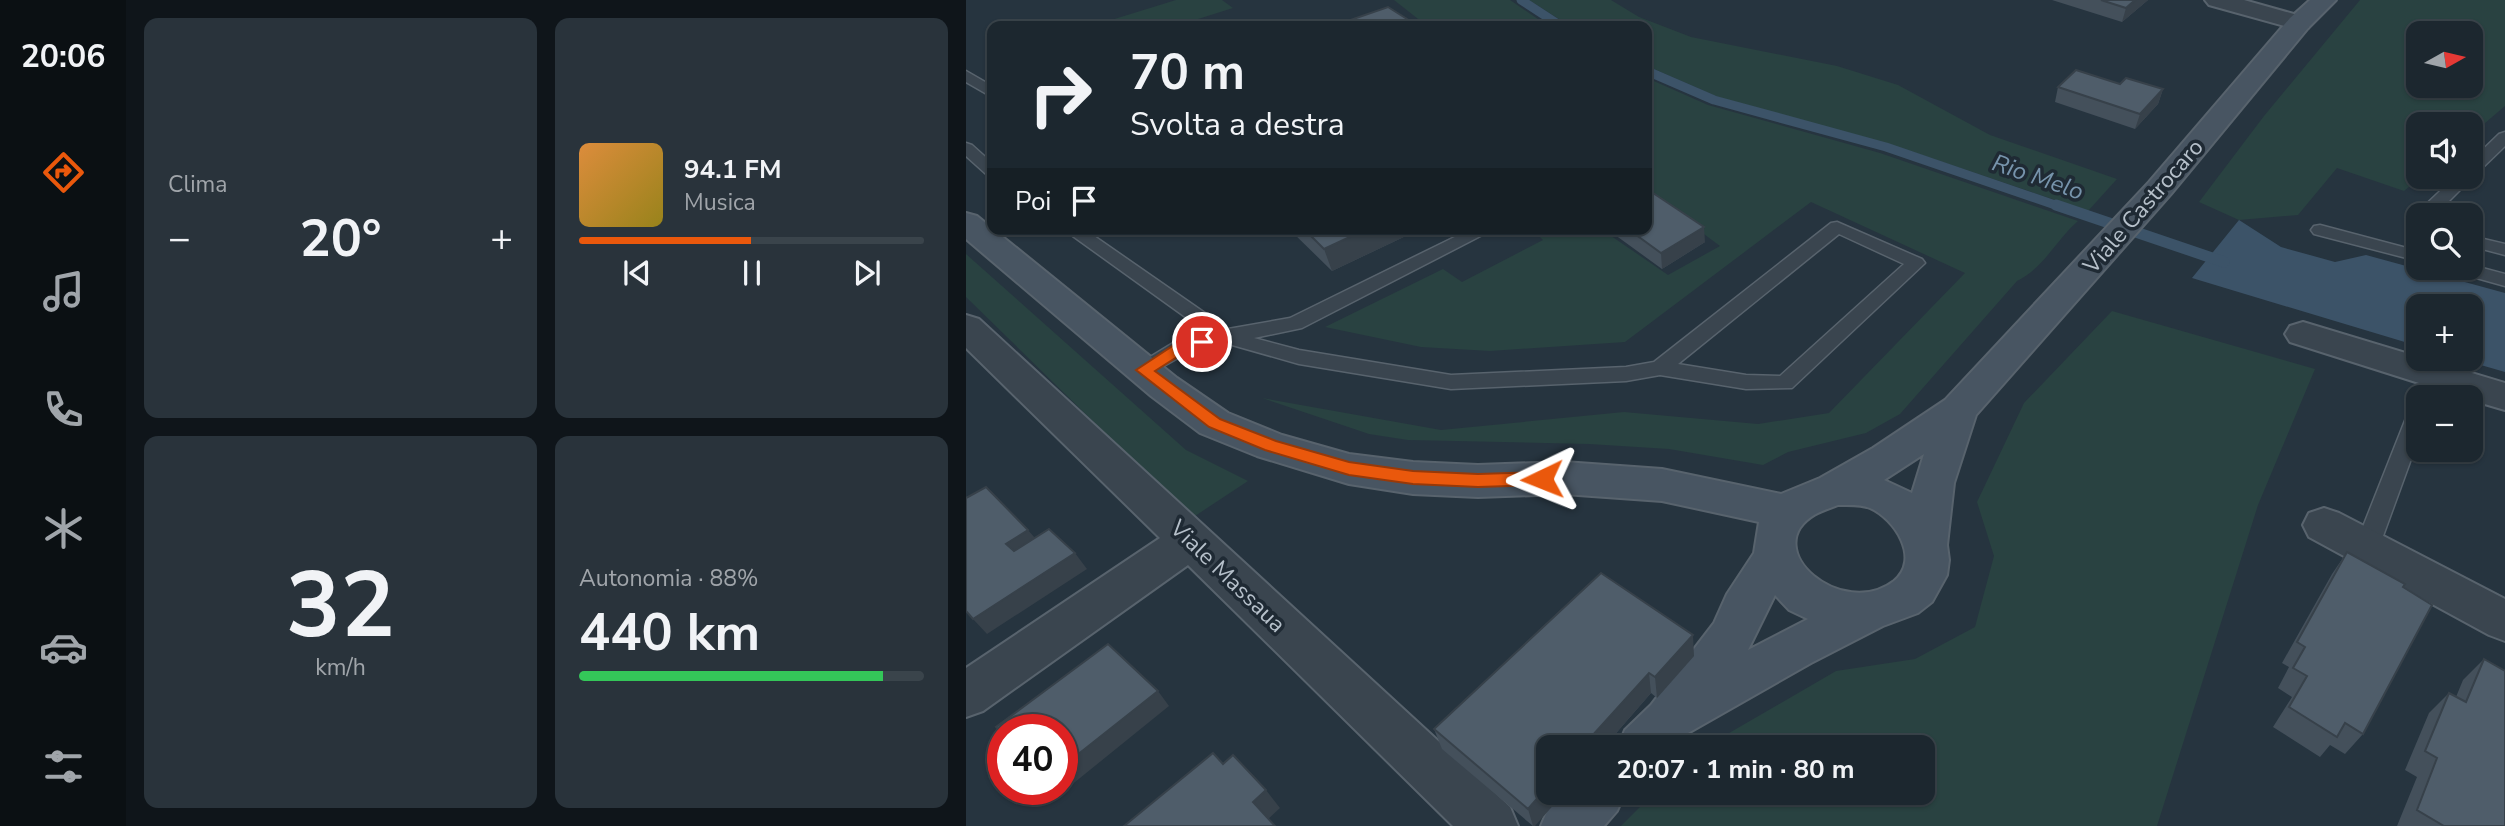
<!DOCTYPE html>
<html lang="it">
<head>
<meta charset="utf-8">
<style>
	body { margin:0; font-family:"Nunito Sans",sans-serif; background:#29333b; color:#f1f3f6; height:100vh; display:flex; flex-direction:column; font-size:26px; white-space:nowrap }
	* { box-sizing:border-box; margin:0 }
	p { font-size:23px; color:#a0a5aa }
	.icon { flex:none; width:38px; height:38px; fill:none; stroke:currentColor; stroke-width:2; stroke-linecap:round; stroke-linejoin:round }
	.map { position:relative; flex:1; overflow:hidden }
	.panel { display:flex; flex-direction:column; gap:18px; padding:18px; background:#0f151a; width:840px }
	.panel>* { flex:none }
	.banner { position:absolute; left:21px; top:21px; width:665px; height:214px; border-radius:14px; box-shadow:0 2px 5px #0004,0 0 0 2px #3a444b; background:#1c272f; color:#f1f3f6; overflow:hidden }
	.needle { width:46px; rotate:82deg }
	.tools { position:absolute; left:1440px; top:21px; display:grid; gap:14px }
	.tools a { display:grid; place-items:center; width:77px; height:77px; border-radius:14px; background:#1c272f; box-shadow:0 2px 5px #0004,0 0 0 2px #3a444b; font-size:35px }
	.speed { position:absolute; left:21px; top:714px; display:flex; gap:14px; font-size:35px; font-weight:700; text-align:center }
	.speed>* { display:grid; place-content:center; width:91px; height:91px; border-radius:50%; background:#1c272f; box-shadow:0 2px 5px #0004,0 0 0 2px #3a444b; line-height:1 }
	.speed .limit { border:10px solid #d22; background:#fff; color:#111 }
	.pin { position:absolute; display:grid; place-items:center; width:60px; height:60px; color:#fff; margin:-30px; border:4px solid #fff; border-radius:50%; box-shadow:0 2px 7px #0007 }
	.me { position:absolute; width:77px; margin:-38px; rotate:268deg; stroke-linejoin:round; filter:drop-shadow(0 0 5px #0008) }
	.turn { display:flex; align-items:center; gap:24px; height:147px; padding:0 28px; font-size:32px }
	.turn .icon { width:91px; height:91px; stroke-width:2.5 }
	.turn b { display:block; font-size:49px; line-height:60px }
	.then { display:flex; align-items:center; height:66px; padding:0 28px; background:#0003; gap:14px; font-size:26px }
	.big { font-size:52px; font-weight:700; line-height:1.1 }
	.panel .card { flex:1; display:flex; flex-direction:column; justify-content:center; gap:10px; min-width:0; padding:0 24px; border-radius:14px; background:#29333b }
	.panel .dial { align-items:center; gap:0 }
	.dial b { font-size:91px; line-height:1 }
	.song { display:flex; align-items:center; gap:21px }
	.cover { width:84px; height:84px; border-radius:10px; background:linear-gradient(135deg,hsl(30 70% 55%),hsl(50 70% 35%)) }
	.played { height:7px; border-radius:4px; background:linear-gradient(90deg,#ea580c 50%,#3a444b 50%) }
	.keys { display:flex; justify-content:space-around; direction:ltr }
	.heat { display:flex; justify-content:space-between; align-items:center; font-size:38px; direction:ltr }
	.charge { height:10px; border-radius:5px; background:linear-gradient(90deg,#34c759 88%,#3a444b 0) }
	.panel .tiles { flex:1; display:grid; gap:18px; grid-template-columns:repeat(2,1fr) }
	.trip { position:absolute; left:570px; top:735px; width:399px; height:70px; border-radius:14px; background:#1c272f; box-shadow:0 2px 5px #0004,0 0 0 2px #3a444b; font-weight:700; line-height:70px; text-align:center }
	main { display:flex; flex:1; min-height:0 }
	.tabs { display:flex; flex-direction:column; width:126px; justify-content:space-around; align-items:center; background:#0b1013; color:#a0a5aa }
	.tabs .icon { width:49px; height:49px }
	.tabs .current { color:#ea580c }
	.tabs b { font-size:32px; color:#f1f3f6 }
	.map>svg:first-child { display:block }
	.green { fill:#294241; fill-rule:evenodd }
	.water { fill:#3c5368 }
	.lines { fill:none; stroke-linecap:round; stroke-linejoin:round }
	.stream-far1 { stroke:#3c5368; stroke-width:9 }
	.stream { stroke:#3c5368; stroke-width:11 }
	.lane-casing { stroke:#58636d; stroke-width:3 }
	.street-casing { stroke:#58636d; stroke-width:4 }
	.secondary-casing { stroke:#58636d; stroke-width:4 }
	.lane { fill:#3a454f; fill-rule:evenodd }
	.street { fill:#3a454f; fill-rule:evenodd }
	.secondary { fill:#485562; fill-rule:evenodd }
	.wall { fill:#44505b }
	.shaded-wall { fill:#37414a }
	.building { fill:#4f5d6a; stroke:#37414a; stroke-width:2 }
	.route { fill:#ea580c; stroke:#983908; stroke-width:2 }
	.labels { text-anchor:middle; stroke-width:7; stroke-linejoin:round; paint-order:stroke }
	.street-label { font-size:23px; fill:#b6c0ca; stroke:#1f2a34 }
	.water-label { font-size:24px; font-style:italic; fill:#7794ac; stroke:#1f2a34 }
</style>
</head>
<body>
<main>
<nav class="tabs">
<b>20:06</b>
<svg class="icon current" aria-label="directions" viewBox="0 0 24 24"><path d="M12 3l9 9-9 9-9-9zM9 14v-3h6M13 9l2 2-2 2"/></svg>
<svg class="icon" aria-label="music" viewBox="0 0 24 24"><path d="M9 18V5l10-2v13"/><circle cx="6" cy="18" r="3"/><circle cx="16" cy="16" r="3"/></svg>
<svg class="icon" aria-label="phone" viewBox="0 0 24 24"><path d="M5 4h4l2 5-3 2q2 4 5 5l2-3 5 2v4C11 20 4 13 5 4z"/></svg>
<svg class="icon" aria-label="climate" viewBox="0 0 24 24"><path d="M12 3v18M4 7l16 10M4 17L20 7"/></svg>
<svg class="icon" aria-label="car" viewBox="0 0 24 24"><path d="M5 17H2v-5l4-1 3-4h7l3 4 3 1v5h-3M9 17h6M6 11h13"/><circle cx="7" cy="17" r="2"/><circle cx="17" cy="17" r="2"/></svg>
<svg class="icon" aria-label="filters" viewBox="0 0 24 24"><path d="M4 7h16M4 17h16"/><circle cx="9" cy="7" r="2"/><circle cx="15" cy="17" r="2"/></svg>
</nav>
<section class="panel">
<div class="tiles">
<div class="card"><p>Clima</p>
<div class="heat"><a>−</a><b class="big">20°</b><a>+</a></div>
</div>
<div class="card">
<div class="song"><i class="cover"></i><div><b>94.1 FM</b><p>Musica</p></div></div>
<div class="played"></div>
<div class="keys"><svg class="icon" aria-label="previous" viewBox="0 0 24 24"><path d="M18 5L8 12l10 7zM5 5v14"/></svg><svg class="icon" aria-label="pause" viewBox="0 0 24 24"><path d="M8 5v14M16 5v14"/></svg><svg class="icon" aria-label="next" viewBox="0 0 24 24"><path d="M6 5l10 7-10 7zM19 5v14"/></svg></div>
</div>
<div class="card dial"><b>32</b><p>km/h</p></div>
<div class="card"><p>Autonomia · 88%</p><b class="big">440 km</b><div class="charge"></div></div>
</div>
</section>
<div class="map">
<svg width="1539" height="826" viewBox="0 0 1539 826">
	<rect width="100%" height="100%" fill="#26343f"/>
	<path class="green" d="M210 0H256L267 8 210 26H148L142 21Z
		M428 0H544L582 26H461Z
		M563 0H645L673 17 725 37 871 66 932 85 1024 135 1151 179 1122 211 923 144 752 97 681 66V26H604Z
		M1394 0H1539V106L1505 135V124H1452V177H1455L1438 191 1371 168 1332 215 1273 220 1233 202 1298 116ZM1452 33H1505V86H1452Z
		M681 78 742 105 914 153 1112 221C1090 240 1077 269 1051 281L934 414 900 433 822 452 797 465 703 449 623 444 442 440 403 434 296 398 475 430 658 412 792 424 863 413 999 273 845 202 659 342 524 351 455 347 359 327 477 269 496 282 577 240 566 229H635L702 275 754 246 684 194 681 195Z
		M0 254 220 450 282 481 226 518 0 297Z
		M1146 311 1349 369 1292 505 1191 826H655L688 793H957V747H739L870 671 949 659 1009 627 1028 556 1011 502 1058 403Z"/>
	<path class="water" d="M1273 220 1315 247 1369 262 1400 255 1539 293V372L1494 359H1505V306H1452V346L1226 278Z"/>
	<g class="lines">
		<path class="stream-far1" d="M555 0 595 26
			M681 71 748 100 920 147 1095 207"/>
		<path class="stream" d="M1090 205 1258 262"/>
		<defs>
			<path id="lane" d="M0 71 26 86V97L0 82Z
				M1539 132V146L1511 173 1505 175V161L1533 134Z
				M0 143 6 145 26 163V176L20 174 0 156Z
				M1505 175 1506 177 1504 180 1469 215H1452V218L1450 215 1453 211 1489 177Z
				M871 222 956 259 959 263 826 388 780 389 694 375 660 381 485 389 333 364 259 343 221 353 178 377 171 375 168 370 171 365 207 343 243 334 97 229H118L262 329 324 318 505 229H528L336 328 288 338 333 350 485 375 660 367 688 362 865 223ZM873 234 938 264 814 376 780 375 712 364Z
				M1354 225 1452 251V261L1348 234 1345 230 1348 226Z
				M1505 236 1539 244V255L1505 246Z
				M1505 265 1539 274V286L1489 272 1486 268H1505Z
				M1467 368 1474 370 1477 375 1468 397H1452L1451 402 1448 397 1460 370Z
				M1452 405V440L1413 547 1409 554 1401 557 1393 554 1389 547 1442 413 1445 408Z"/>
			<path id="street" d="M1239 0H1278L1342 18 1345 23 1342 28 1333 30 1243 5Z
				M0 315 13 319 544 807 552 826H487L222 565 17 711 0 717V668L194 538 0 348Z
				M1337 322 1539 383V410L1505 400V397H1497L1324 342 1319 334 1324 326Z
				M1358 508 1373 513 1539 599V641L1523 635 1343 537 1337 525 1343 513Z"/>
			<path id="secondary" d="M1344 0H1370L1342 28 1205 194 1010 415 988 483 981 545 983 560 981 575 966 602 952 613 917 626 845 663 722 733 710 747H652L659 730 685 705 748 623 761 594 788 553 793 522 696 501 598 494 512 497 447 494 383 484 291 456 234 433 185 396 0 239V213L11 216 211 378 262 413 316 435 383 454 447 462 512 465 598 462 696 469 815 494 854 478 907 448 979 400 1183 182 1324 18ZM958 454 946 493 918 480ZM872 505C882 505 895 504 904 508 929 519 955 559 928 581 876 621 792 549 848 515 855 511 864 508 872 505ZM809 595 823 610 842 619 782 650Z
				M597 793H659L651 811 638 826H575L583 807Z"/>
		</defs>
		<use href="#lane" class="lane-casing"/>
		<use href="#street" class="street-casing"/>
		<use href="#secondary" class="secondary-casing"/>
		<use href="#lane" class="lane"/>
		<use href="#street" class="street"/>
		<use href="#secondary" class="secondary"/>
	</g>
	<path class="wall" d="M1086 0H1182L1156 22Z
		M1154 84 1197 89 1192 104 1169 129 1089 102 1092 87Z
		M323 229H443L444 234 366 271Z
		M645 229H681L739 242 696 269 645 232Z
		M1381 552 1437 587 1397 734 1379 754 1364 745 1354 757 1307 727 1326 697 1312 688 1323 667 1316 663 1366 574Z
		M728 656 691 698 685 693 638 747H583L569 826H567L476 749 468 729Z
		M1518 659 1539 826H1431L1451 777 1439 770 1463 713 1483 693 1490 697 1497 680Z"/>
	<path class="shaded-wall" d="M1169 0H1182L1156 22 1160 8Z
		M1197 89 1192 104 1169 129 1174 114Z
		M738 227 739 242 696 269 695 253Z
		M401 229H443L444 234 366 271 358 249Z
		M62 530 75 545 53 559 40 544Z
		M109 553 121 569 21 634 7 619Z
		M727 635 728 656 691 698 689 677Z
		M683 673 685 693 638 747H616Z
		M192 691 203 706 93 795 87 789H96V767Z
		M583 785V793H598L569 826H567L562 809Z
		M300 790 314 808 301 820 287 802Z"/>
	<path class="building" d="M1135 0H1169L1160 8Z
		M422 7 452 26H367Z
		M1110 70 1154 84 1160 78 1197 89 1174 114 1092 87Z
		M687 193 738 227 695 253 662 229H681V196Z
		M338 229H401L358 249Z
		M20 487 62 530 40 544 48 551 83 529 109 553 7 619 0 611V498Z
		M1381 552 1439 584 1437 587 1466 605 1397 734 1379 723 1371 737 1323 707 1341 676 1327 668 1339 647 1331 642Z
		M635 573 727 635 689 677 683 673 616 747H583V785L562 809 468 729Z
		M142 644 192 691 96 767V730H37V735L30 727Z
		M1518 659 1539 671V826H1478L1451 810 1471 758 1459 751 1483 693 1500 702Z
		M247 753 257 764 267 755 300 790 287 802 309 826H158Z"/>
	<path class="route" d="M236 337 242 339 244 342 242 346 219 352 189 371 254 419 310 441 383 462 447 471 512 474 576 472 582 474 585 479 582 483 576 485 512 487 447 484 383 475 299 450 243 427 170 370 208 345Z"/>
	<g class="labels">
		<g class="street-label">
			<text transform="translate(1177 206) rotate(-49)" y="8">Viale Castrocaro</text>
			<text transform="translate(262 576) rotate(44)" y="8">Viale Massaua</text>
		</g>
		<g class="water-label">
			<text transform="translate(1072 177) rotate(19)" y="8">Rio Melo</text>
		</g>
	</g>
</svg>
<div class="tools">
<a><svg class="needle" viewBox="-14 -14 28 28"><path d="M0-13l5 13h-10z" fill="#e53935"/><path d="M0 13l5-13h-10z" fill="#a0a5aa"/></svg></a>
<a><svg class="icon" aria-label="sound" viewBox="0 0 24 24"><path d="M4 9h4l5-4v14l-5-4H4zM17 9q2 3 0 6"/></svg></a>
<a><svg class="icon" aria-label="search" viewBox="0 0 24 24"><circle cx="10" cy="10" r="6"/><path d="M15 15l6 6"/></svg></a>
<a>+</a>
<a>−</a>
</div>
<div class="speed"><div class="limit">40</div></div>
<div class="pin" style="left:236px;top:342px;background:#d93025"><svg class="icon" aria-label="arrive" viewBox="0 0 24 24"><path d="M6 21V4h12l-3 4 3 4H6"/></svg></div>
<svg class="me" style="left:576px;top:479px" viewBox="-20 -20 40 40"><path d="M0-17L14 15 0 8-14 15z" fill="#ea580c" stroke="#fff" stroke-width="4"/></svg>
<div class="trip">20:07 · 1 min · 80 m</div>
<div class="banner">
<div class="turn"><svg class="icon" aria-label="right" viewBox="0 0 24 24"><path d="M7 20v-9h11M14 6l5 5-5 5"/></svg><div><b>70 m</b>Svolta a destra</div></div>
<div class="then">Poi<svg class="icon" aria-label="arrive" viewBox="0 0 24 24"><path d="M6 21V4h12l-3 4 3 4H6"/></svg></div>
</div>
</div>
</main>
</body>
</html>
